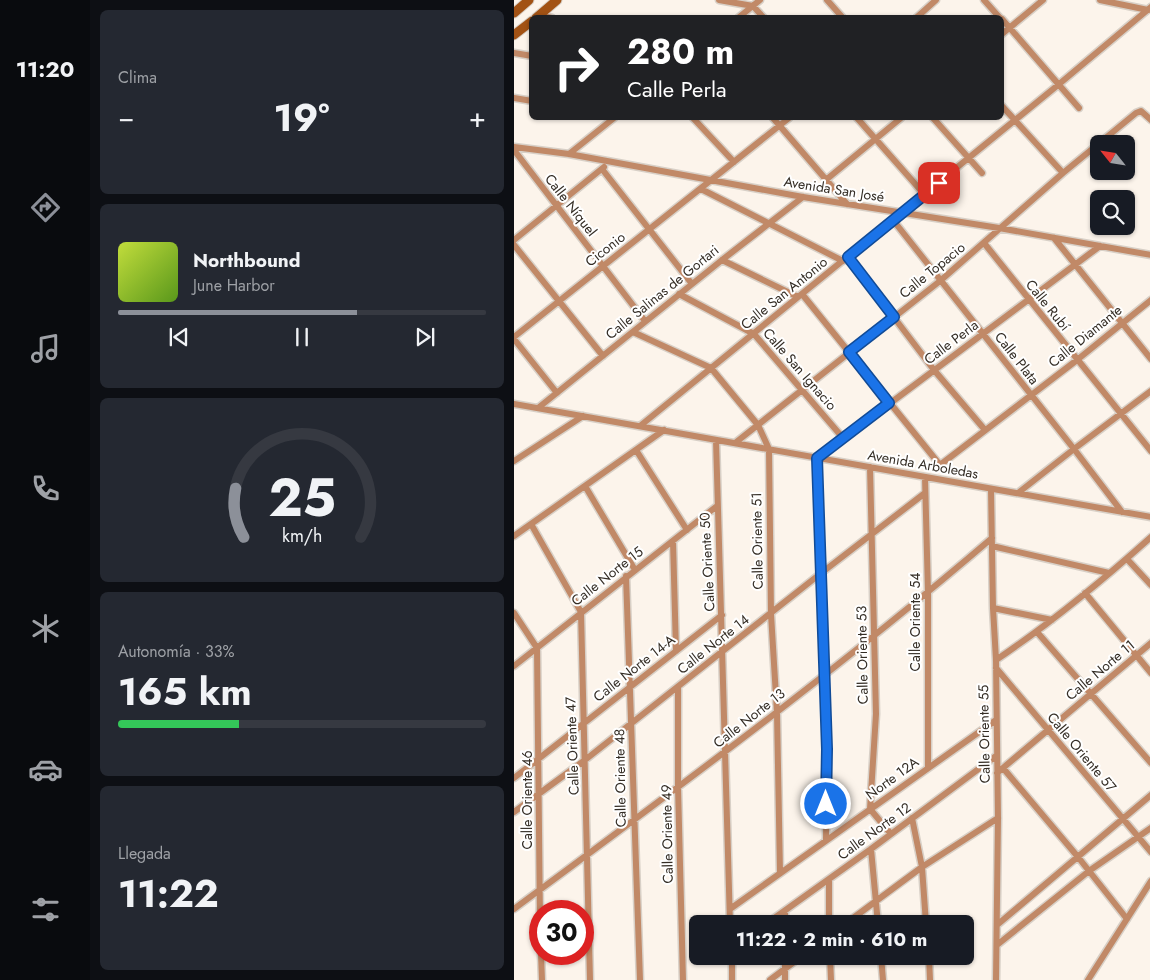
<!DOCTYPE html>
<html lang="es">
<head>
<meta charset="utf-8">
<style>
	body { margin:0; font-family:Jost,sans-serif; background:#242831; color:#f1f3f6; height:100vh; display:flex; flex-direction:column; font-size:19px; white-space:nowrap }
	* { box-sizing:border-box; margin:0 }
	p { font-size:16px; color:#9ea1a6 }
	.icon { flex:none; width:28px; height:28px; fill:none; stroke:currentColor; stroke-width:2; stroke-linecap:round; stroke-linejoin:round }
	.map { position:relative; flex:1; overflow:hidden }
	.details { display:flex; flex-direction:column; gap:10px; padding:10px; background:#0d0f14; width:424px }
	.details>* { flex:none }
	.top-card { position:absolute; left:15px; top:15px; width:475px; height:105px; border-radius:8px; box-shadow:0 1px 4px #0004; background:#202124; color:#fff; overflow:hidden }
	.needle { width:32px; rotate:300deg }
	.fabs { position:absolute; left:576px; top:135px; display:grid; gap:10px }
	.fabs a { display:grid; place-items:center; width:45px; height:45px; border-radius:8px; background:#171b24; box-shadow:0 1px 4px #0004; font-size:25px }
	.speed { position:absolute; left:15px; top:900px; display:flex; gap:10px; font-size:25px; font-weight:700; text-align:center }
	.speed>* { display:grid; place-content:center; width:65px; height:65px; border-radius:50%; background:#171b24; box-shadow:0 1px 4px #0004; line-height:1 }
	.speed .limit { border:8px solid #d22; background:#fff; color:#111 }
	.pin { position:absolute; display:grid; place-items:center; width:42px; height:42px; color:#fff; margin:-21px; border-radius:10px; box-shadow:0 2px 8px #0006 }
	.me { position:absolute; width:55px; margin:-28px; rotate:0deg; stroke-linejoin:round; filter:drop-shadow(0 0 4px #0008) }
	.turn { display:flex; align-items:center; gap:18px; height:105px; padding:0 15px; font-size:22px }
	.turn .icon { width:65px; height:65px; stroke-width:2.5 }
	.turn b { display:block; font-size:35px; line-height:42px }
	.big { font-size:38px; font-weight:700; line-height:1.1 }
	.details .tile { flex:1; display:flex; flex-direction:column; justify-content:center; gap:8px; min-width:0; padding:0 18px; border-radius:8px; background:#242831 }
	.details .dial { align-items:center; gap:0 }
	.dial svg { height:130px; overflow:visible; fill:none; stroke:#363941; stroke-width:7; stroke-linecap:round; text-anchor:middle }
	.dial text { fill:#f1f3f6; stroke:none }
	.song { display:flex; align-items:center; gap:15px }
	.cover { width:60px; height:60px; border-radius:8px; background:linear-gradient(135deg,hsl(70 70% 55%),hsl(90 70% 35%)) }
	.played { height:5px; border-radius:2px; background:linear-gradient(90deg,#8c9099 65%,#363941 65%) }
	.keys { display:flex; justify-content:space-around; direction:ltr }
	.heat { display:flex; justify-content:space-between; align-items:center; font-size:28px; direction:ltr }
	.charge { height:8px; border-radius:4px; background:linear-gradient(90deg,#34c759 33%,#363941 0) }
	.trip { position:absolute; left:175px; top:915px; width:285px; height:50px; border-radius:8px; background:#171b24; box-shadow:0 1px 4px #0004; font-weight:700; line-height:50px; text-align:center }
	main { display:flex; flex:1; min-height:0 }
	.tab-bar { display:flex; flex-direction:column; width:90px; justify-content:space-around; align-items:center; background:#090b0e; color:#9ea1a6 }
	.tab-bar .icon { width:35px; height:35px }
	.tab-bar .current { color:#8c9099 }
	.tab-bar b { font-size:22px; color:#f1f3f6 }
	.map>svg:first-child { display:block }
	.lines { fill:none; stroke-linecap:round; stroke-linejoin:round }
	.street-casing { stroke:#d8d0c7; stroke-width:9 }
	.secondary-casing { stroke:#d8d0c7; stroke-width:11 }
	.street { stroke:#c18967; stroke-width:6 }
	.secondary { stroke:#a25214; stroke-width:9 }
	.route-casing { stroke:#114b97; stroke-width:12 }
	.route { stroke:#1a73e8; stroke-width:9 }
	.labels { text-anchor:middle; stroke-width:4; stroke-linejoin:round; paint-order:stroke }
	.street-label { font-size:14px; fill:#342d25; stroke:#fff }
</style>
</head>
<body>
<main>
<nav class="tab-bar">
<b>11:20</b>
<svg class="icon current" aria-label="directions" viewBox="0 0 24 24"><path d="M12 3l9 9-9 9-9-9zM9 14v-3h6M13 9l2 2-2 2"/></svg>
<svg class="icon" aria-label="music" viewBox="0 0 24 24"><path d="M9 18V5l10-2v13"/><circle cx="6" cy="18" r="3"/><circle cx="16" cy="16" r="3"/></svg>
<svg class="icon" aria-label="phone" viewBox="0 0 24 24"><path d="M5 4h4l2 5-3 2q2 4 5 5l2-3 5 2v4C11 20 4 13 5 4z"/></svg>
<svg class="icon" aria-label="climate" viewBox="0 0 24 24"><path d="M12 3v18M4 7l16 10M4 17L20 7"/></svg>
<svg class="icon" aria-label="car" viewBox="0 0 24 24"><path d="M5 17H2v-5l4-1 3-4h7l3 4 3 1v5h-3M9 17h6M6 11h13"/><circle cx="7" cy="17" r="2"/><circle cx="17" cy="17" r="2"/></svg>
<svg class="icon" aria-label="filters" viewBox="0 0 24 24"><path d="M4 7h16M4 17h16"/><circle cx="9" cy="7" r="2"/><circle cx="15" cy="17" r="2"/></svg>
</nav>
<section class="details">
<div class="tile"><p>Clima</p>
<div class="heat"><a>−</a><b class="big">19°</b><a>+</a></div>
</div>
<div class="tile">
<div class="song"><i class="cover"></i><div><b>Northbound</b><p>June Harbor</p></div></div>
<div class="played"></div>
<div class="keys"><svg class="icon" aria-label="previous" viewBox="0 0 24 24"><path d="M18 5L8 12l10 7zM5 5v14"/></svg><svg class="icon" aria-label="pause" viewBox="0 0 24 24"><path d="M8 5v14M16 5v14"/></svg><svg class="icon" aria-label="next" viewBox="0 0 24 24"><path d="M6 5l10 7-10 7zM19 5v14"/></svg></div>
</div>
<div class="tile dial"><svg viewBox="0 0 100 80">
<path d="M14 69A42 42 0 1 1 86 69"/>
<path d="M14 69A42 42 0 0 1 9 39" stroke="#8c9099"/>
<text x="50" y="56" font-size="32" font-weight="700">25</text>
<text x="50" y="72" font-size="11">km/h</text>
</svg></div>
<div class="tile"><p>Autonomía · 33%</p><b class="big">165 km</b><div class="charge"></div></div>
<div class="tile"><p>Llegada</p><b class="big">11:22</b></div>
</section>
<div class="map">
<svg width="637" height="980" viewBox="0 0 637 980">
	<rect width="100%" height="100%" fill="#fcf4eb"/>
	<g class="lines">
		<defs>
			<path id="street" d="M205 0 239 6 250 18
				M313 0 329 18
				M470 0 486 18
				M586 0 634 10
				M24 15 38 18
				M224 18 246 0
				M402 18 422 0
				M488 19 565 108
				M488 34 529 0
				M0 53 18 56
				M0 98 18 101
				M488 106 549 173
				M179 118 220 162
				M259 118 333 204
				M343 118 410 194
				M419 118 468 173
				M0 147 55 154 289 197 485 228 637 255
				M0 150 131 321
				M55 154 100 118
				M88 169 178 284
				M313 179 387 118
				M187 189 329 261
				M379 220 560 449 608 512
				M540 238 637 359
				M0 240 90 167
				M470 243 637 451
				M0 245 89 356
				M334 257 420 370 471 430
				M208 260 284 297
				M165 294 240 334 329 438
				M288 294 426 465
				M119 332 197 368 244 425 255 449 257 614 263 713 266 873
				M0 337 275 118
				M0 339 43 393
				M0 404 637 517
				M24 408 208 260 289 197
				M126 426 544 85 637 7
				M202 440 216 924
				M221 443 426 281 549 173 622 113 627 111 637 120
				M122 450 173 530
				M0 461 69 416
				M426 465 563 360 637 300
				M356 467 362 714 356 809 377 834
				M411 477 414 593V768
				M71 486 121 570
				M477 489 479 608 482 660 484 818 482 980
				M504 493 560 449 637 391
				M17 524 67 612 76 980
				M0 536 150 430
				M159 541 162 651
				M478 546 595 573
				M613 559 637 585
				M112 576 126 980
				M571 593 637 673
				M479 608 538 620
				M0 613 23 648 26 922
				M523 632 637 763
				M482 660C537 623 588 581 637 537
				M0 666 203 506
				M482 668 637 852
				M164 687V787L169 980
				M489 768 564 857 613 919
				M483 773 637 643
				M0 778 208 615
				M0 812 71 760 306 574 411 493
				M398 818 408 867 412 924
				M312 840 313 749 303 458 586 246
				M357 849 364 924
				M315 879V924
				M0 909C162 789 324 670 478 538
				M216 909 482 720
				M271 911V924
				M252 924 357 849 482 756
				M331 924 408 867 484 818
				M483 925 637 795
				M483 945 575 871 637 828
				M27 954 28 980
				M218 956V980
				M271 956V980
				M316 956 317 980
				M367 956 369 980
				M415 956 416 980
				M256 980 288 956
				M574 980 637 881"/>
			<path id="secondary" d="M0 13 15 0
				M22 18 43 0
				M0 35 18 21"/>
		</defs>
		<use href="#street" class="street-casing"/>
		<use href="#secondary" class="secondary-casing"/>
		<use href="#street" class="street"/>
		<use href="#secondary" class="secondary"/>
	</g>
	<g class="lines">
		<defs>
			<path id="route" d="M312 804 313 749 303 458 375 403 335 352 380 317 334 257 425 183"/>
		</defs>
		<use href="#route" class="route-casing"/>
		<use href="#route" class="route"/>
	</g>
	<g class="labels">
		<g class="street-label">
			<text transform="translate(320 189) rotate(9)" y="5">Avenida San José</text>
			<text transform="translate(57 205) rotate(52)" y="5">Calle Níquel</text>
			<text transform="translate(91 249) rotate(-38)" y="5">Ciconio</text>
			<text transform="translate(418 270) rotate(-39)" y="5">Calle Topacio</text>
			<text transform="translate(148 292) rotate(-39)" y="5">Calle Salinas de Gortari</text>
			<text transform="translate(270 293) rotate(-39)" y="5">Calle San Antonio</text>
			<text transform="translate(534 305) rotate(51)" y="5">Calle Rubí</text>
			<text transform="translate(571 336) rotate(-39)" y="5">Calle Diamante</text>
			<text transform="translate(437 342) rotate(-37)" y="5">Calle Perla</text>
			<text transform="translate(503 358) rotate(52)" y="5">Calle Plata</text>
			<text transform="translate(286 369) rotate(49)" y="5">Calle San Ignacio</text>
			<text transform="translate(409 464) rotate(10)" y="5">Avenida Arboledas</text>
			<text transform="translate(243 541) rotate(-91)" y="5">Calle Oriente 51</text>
			<text transform="translate(193 562) rotate(-93)" y="5">Calle Oriente 50</text>
			<text transform="translate(93 576) rotate(-38)" y="5">Calle Norte 15</text>
			<text transform="translate(401 622) rotate(-90)" y="5">Calle Oriente 54</text>
			<text transform="translate(199 644) rotate(-38)" y="5">Calle Norte 14</text>
			<text transform="translate(348 655) rotate(-91)" y="5">Calle Oriente 53</text>
			<text transform="translate(120 668) rotate(-38)" y="5">Calle Norte 14-A</text>
			<text transform="translate(586 670) rotate(-40)" y="5">Calle Norte 11</text>
			<text transform="translate(235 718) rotate(-38)" y="5">Calle Norte 13</text>
			<text transform="translate(470 734) rotate(-91)" y="5">Calle Oriente 55</text>
			<text transform="translate(58 746) rotate(-92)" y="5">Calle Oriente 47</text>
			<text transform="translate(568 752) rotate(50)" y="5">Calle Oriente 57</text>
			<text transform="translate(106 778) rotate(-91)" y="5">Calle Oriente 48</text>
			<text transform="translate(378 778) rotate(-36)" y="5">Norte 12A</text>
			<text transform="translate(13 800) rotate(-90)" y="5">Calle Oriente 46</text>
			<text transform="translate(360 831) rotate(-36)" y="5">Calle Norte 12</text>
			<text transform="translate(153 834) rotate(-91)" y="5">Calle Oriente 49</text>
		</g>
	</g>
</svg>
<div class="fabs">
<a><svg class="needle" viewBox="-14 -14 28 28"><path d="M0-13l5 13h-10z" fill="#e53935"/><path d="M0 13l5-13h-10z" fill="#9ea1a6"/></svg></a>
<a><svg class="icon" aria-label="search" viewBox="0 0 24 24"><circle cx="10" cy="10" r="6"/><path d="M15 15l6 6"/></svg></a>
</div>
<div class="speed"><div class="limit">30</div></div>
<div class="pin" style="left:425px;top:183px;background:#d93025"><svg class="icon" aria-label="arrive" viewBox="0 0 24 24"><path d="M6 21V4h12l-3 4 3 4H6"/></svg></div>
<svg class="me" style="left:312px;top:804px" viewBox="-20 -20 40 40"><circle r="17" fill="#1a73e8" stroke="#fff" stroke-width="3"/><path d="M0-11L8 9 0 5-8 9z" fill="#fff"/></svg>
<div class="trip">11:22 · 2 min · 610 m</div>
<div class="top-card">
<div class="turn"><svg class="icon" aria-label="right" viewBox="0 0 24 24"><path d="M7 20v-9h11M14 6l5 5-5 5"/></svg><div><b>280 m</b>Calle Perla</div></div>
</div>
</div>
</main>
</body>
</html>
